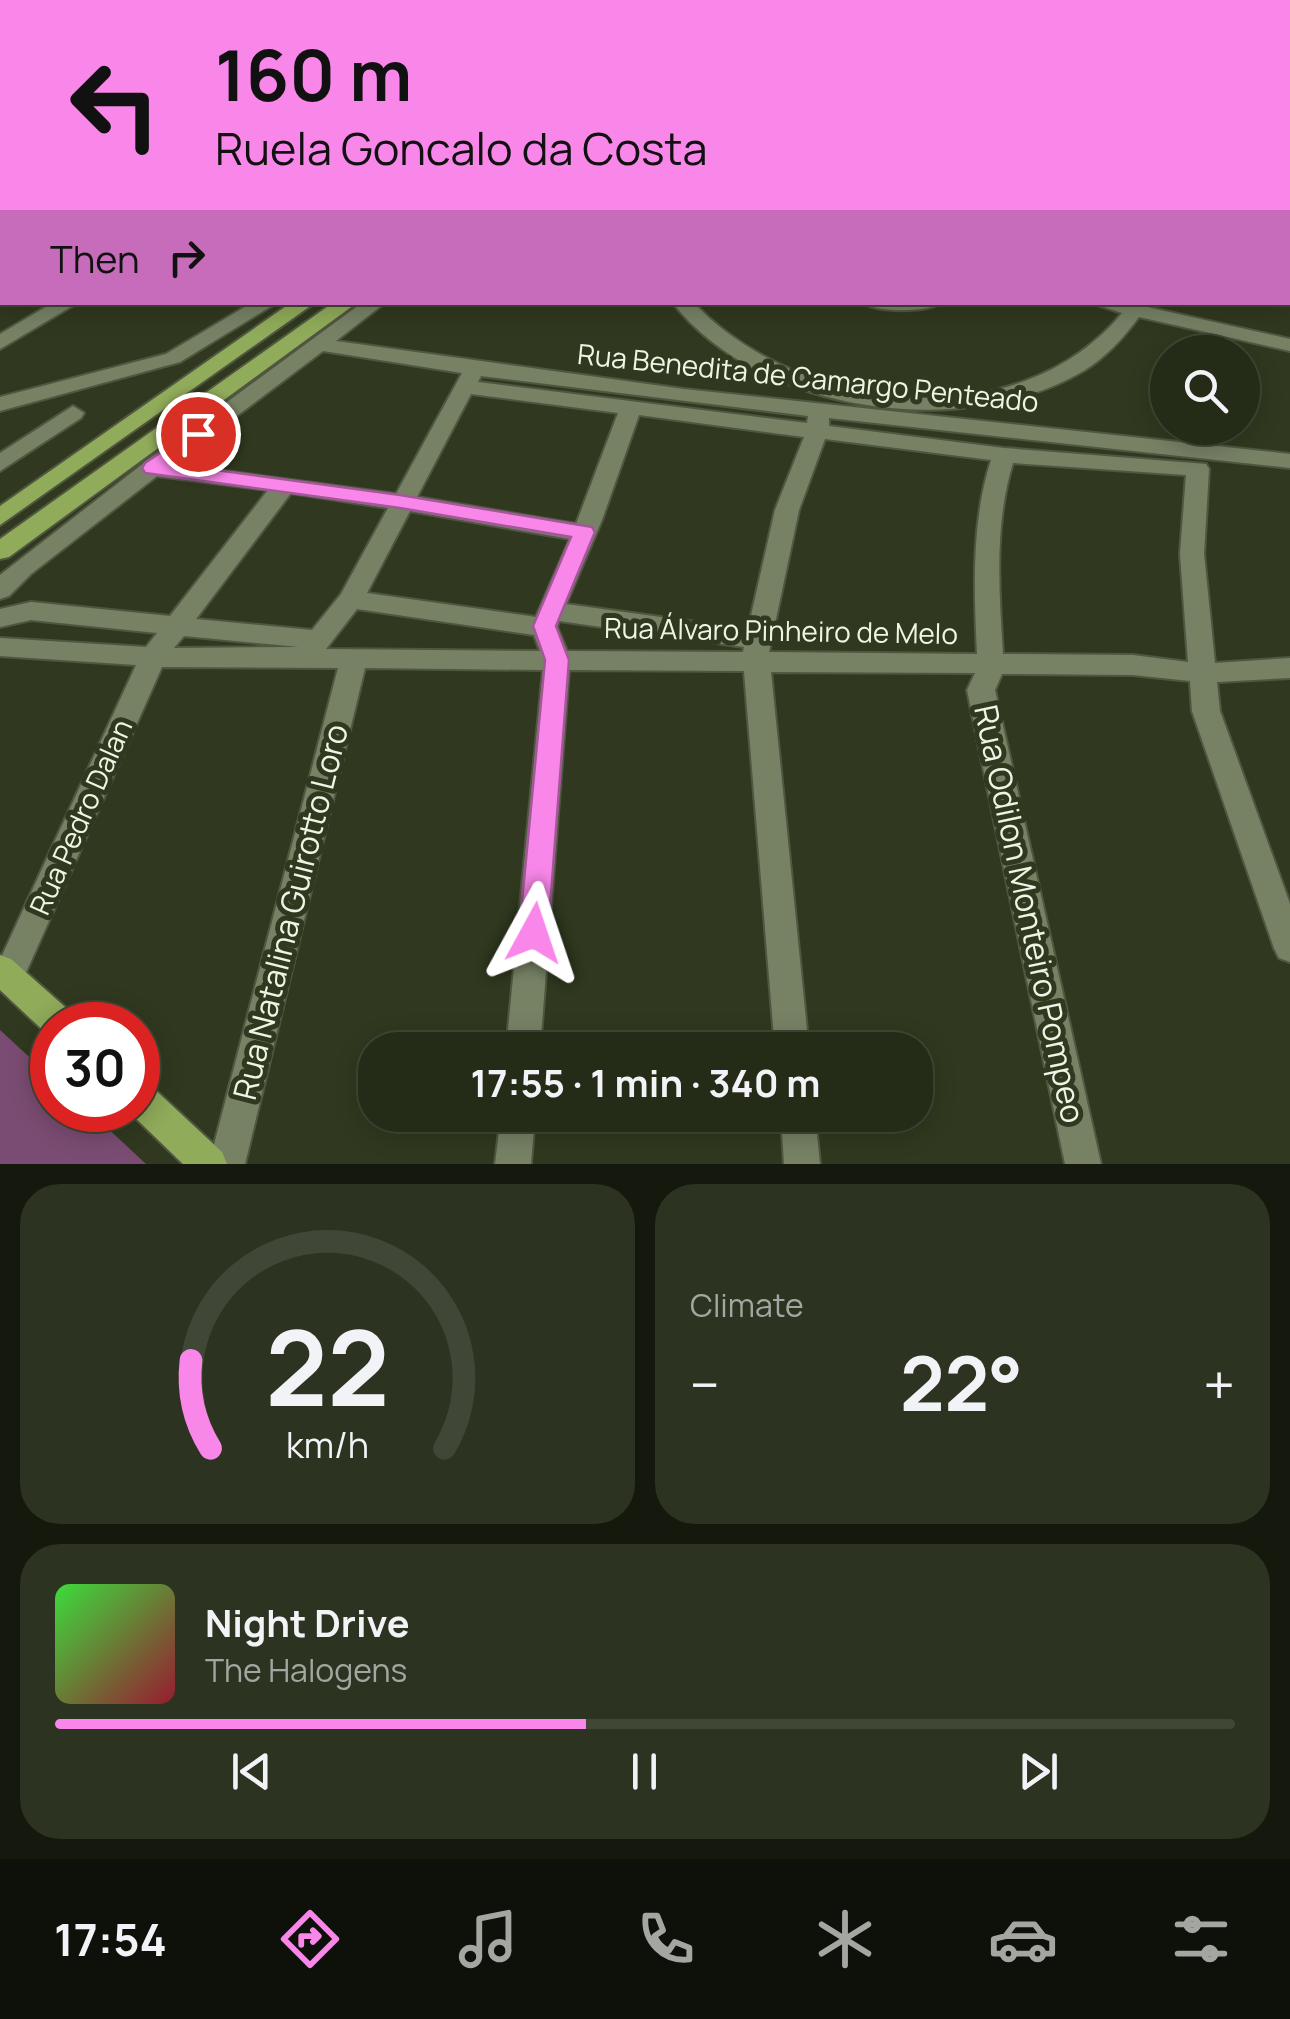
<!DOCTYPE html>
<html lang="en">
<head>
<meta charset="utf-8">
<style>
	body { margin:0; font-family:Manrope,sans-serif; background:#2c3320; color:#f1f3f6; height:100vh; display:flex; flex-direction:column; font-size:38px; white-space:nowrap }
	* { box-sizing:border-box; margin:0 }
	p { font-size:32px; color:#a3a7a1 }
	.icon { flex:none; width:55px; height:55px; fill:none; stroke:currentColor; stroke-width:2; stroke-linecap:round; stroke-linejoin:round }
	.map { position:relative; height:1164px; overflow:hidden }
	.drawer { display:flex; flex-direction:column; gap:20px; padding:20px; background:#14180d; flex:1 }
	.drawer>* { flex:none }
	.guide { position:absolute; left:0px; top:0px; width:1290px; height:305px; box-shadow:0 5px 25px #0003,0 0 0 2px #414736; background:#f987e9; color:#111; overflow:hidden }
	.controls { position:absolute; left:1150px; top:335px; display:grid; gap:20px }
	.controls a { display:grid; place-items:center; width:110px; height:110px; border-radius:50%; background:#242b17; box-shadow:0 5px 25px #0003,0 0 0 2px #414736; font-size:50px }
	.speed { position:absolute; left:30px; top:1002px; display:flex; gap:20px; font-size:50px; font-weight:700; text-align:center }
	.speed>* { display:grid; place-content:center; width:130px; height:130px; border-radius:50%; background:#242b17; box-shadow:0 5px 25px #0003,0 0 0 2px #414736; line-height:1 }
	.speed .limit { border:15px solid #d22; background:#fff; color:#111 }
	.pin { position:absolute; display:grid; place-items:center; width:85px; height:85px; color:#fff; margin:-42px; border:5px solid #fff; border-radius:50%; box-shadow:0 2px 10px #0007 }
	.me { position:absolute; width:110px; margin:-55px; rotate:5deg; stroke-linejoin:round; filter:drop-shadow(0 0 8px #0008) }
	.turn { display:flex; align-items:center; gap:35px; height:210px; padding:0 50px; font-size:45px }
	.turn .icon { width:130px; height:130px; stroke-width:2.5 }
	.turn b { display:block; font-size:70px; line-height:85px }
	.then { display:flex; align-items:center; height:95px; padding:0 50px; background:#0003; gap:20px; font-size:38px }
	.big { font-size:75px; font-weight:700; line-height:1.1 }
	.drawer .widget { flex:1; display:flex; flex-direction:column; justify-content:center; gap:15px; min-width:0; padding:0 35px; border-radius:40px; background:#2c3320 }
	.drawer .dial { align-items:center; gap:0 }
	.dial svg { height:260px; overflow:visible; fill:none; stroke:#414736; stroke-width:7; stroke-linecap:round; text-anchor:middle }
	.dial text { fill:#f1f3f6; stroke:none }
	.song { display:flex; align-items:center; gap:30px }
	.cover { width:120px; height:120px; border-radius:15px; background:linear-gradient(135deg,hsl(120 70% 55%),hsl(350 70% 35%)) }
	.played { height:10px; border-radius:5px; background:linear-gradient(90deg,#f987e9 45%,#414736 45%) }
	.keys { display:flex; justify-content:space-around; direction:ltr }
	.heat { display:flex; justify-content:space-between; align-items:center; font-size:55px; direction:ltr }
	.drawer .tiles { flex:1; display:grid; gap:20px; grid-template-columns:1fr 1fr }
	.widget:last-child { grid-column:span 2 }
	.trip { position:absolute; left:358px; top:1032px; width:575px; height:100px; border-radius:40px; background:#242b17; box-shadow:0 5px 25px #0003,0 0 0 2px #414736; font-weight:700; line-height:100px; text-align:center }
	.dock { display:flex; height:160px; justify-content:space-around; align-items:center; background:#0e1109; color:#a3a7a1 }
	.dock .icon { width:70px; height:70px }
	.dock .active { color:#f987e9 }
	.dock b { font-size:45px; color:#f1f3f6 }
	.map>svg:first-child { display:block }
	.green { fill:#7b4c73 }
	.lines { fill:none; stroke-linecap:round; stroke-linejoin:round }
	.minor-casing { stroke:#505741; stroke-width:4 }
	.major-casing { stroke:#505741; stroke-width:4 }
	.minor { fill:#778265; fill-rule:evenodd }
	.major { fill:#90ab5a; fill-rule:evenodd }
	.route { fill:#f987e9; stroke:#a25897; stroke-width:2.5 }
	.labels { text-anchor:middle; stroke-width:10; stroke-linejoin:round; paint-order:stroke }
	.street-label { font-size:28px; fill:#eff5e5; stroke:#30391f }
	.near-street-label { font-size:32px; fill:#eff5e5; stroke:#30391f }
</style>
</head>
<body>
<div class="map">
<svg width="1290" height="1164" viewBox="0 0 1290 1164">
	<rect width="100%" height="100%" fill="#30391f"/>
	<path class="green" d="M0 1030 52 1078V1110H88L146 1164H0Z"/>
	<g class="lines">
		<defs>
			<path id="minor" d="M803 0H819L820 2H805Z
				M1021 0H1052L1053 2H1023Z
				M1202 0H1216V2H1202Z
				M1288 30H1290V38H1288Z
				M2 82V92L0 93V83Z
				M1290 113V124L1288 125V114Z
				M1288 168H1290V179H1288Z
				M2 234V246L0 247V235Z
				M1288 246H1290V258H1288Z
				M0 281 2 282V294L0 293Z
				M54 302H79L0 349V334Z
				M253 302H278L180 362 0 411V397L166 354Z
				M363 302H386L336 341 684 389 1290 454V468L829 418V426L1004 448 1206 464 1209 469 1204 554 1215 663 1290 658V678L1217 682 1220 711 1290 904V962L1279 958 1274 948 1192 711 1190 681 1133 675 1002 674 995 690 1101 1164H1065L967 690 975 673 771 672 809 1050H775L744 671 569 670 540 1050H506L543 670 365 668 245 1164H209L338 668 162 667 20 986 9 990 0 987V960L136 665 0 656V638L146 647 157 633 31 620 0 627V609L31 602 170 616 268 490 157 476 31 574 9 596 0 599V575L144 463ZM323 351 462 373 396 494 173 464ZM481 376 808 416 807 423 478 382ZM471 394 618 413 576 524 417 497ZM639 415 804 437 775 510 748 629 566 604 602 520ZM825 439 991 460C971 522 974 590 977 654L769 652 799 510ZM1013 463 1186 475 1180 554 1188 662 1133 655 1003 654C999 591 994 524 1013 463ZM291 493 388 508 341 594 312 630 196 619ZM410 511 570 539 536 617 367 593ZM357 609 534 635 540 651 326 649ZM559 621 744 647 743 652 567 651 557 627ZM184 636 299 647 174 648Z
				M672 302H693C798 414 1018 440 1122 313L1088 302H1150L1147 307 1290 339V351L1139 317C1124 337 1106 357 1085 370 965 442 759 414 672 302Z
				M861 302H943C928 313 876 313 861 302Z
				M73 406 84 413 81 418 0 471V453Z
				M501 1115H535L531 1164H495Z
				M781 1115H815L820 1164H784Z"/>
			<path id="major" d="M292 302H316L0 525V506Z
				M334 302H358L9 557 0 559V539Z
				M0 955 11 959 73 1014 78 1025H52V1037L49 1036 0 990Z
				M138 1081 150 1085 222 1152 227 1164H183L127 1110H138Z"/>
		</defs>
		<use href="#minor" class="minor-casing"/>
		<use href="#major" class="major-casing"/>
		<use href="#minor" class="minor"/>
		<use href="#major" class="major"/>
	</g>
	<path class="route" d="M198 427 209 434 206 438 171 464 400 495 592 527 595 532 556 626 569 660 548 933 544 941 534 945 523 941 519 933 545 660 533 626 571 537 400 508 145 473 142 468 145 463Z"/>
	<g class="labels">
		<g class="street-label">
			<text transform="translate(808 378) rotate(6)" y="10">Rua Benedita de Camargo Penteado</text>
			<text transform="translate(781 631) rotate(1)" y="10">Rua Álvaro Pinheiro de Melo</text>
			<text transform="translate(81 817) rotate(-66)" y="10">Rua Pedro Dalan</text>
		</g>
		<g class="near-street-label">
			<text transform="translate(291 912) rotate(-76)" y="11">Rua Natalina Guirotto Loro</text>
			<text transform="translate(1029 914) rotate(78)" y="11">Rua Odilon Monteiro Pompeo</text>
		</g>
	</g>
</svg>
<div class="controls">
<a><svg class="icon" aria-label="search" viewBox="0 0 24 24"><circle cx="10" cy="10" r="6"/><path d="M15 15l6 6"/></svg></a>
</div>
<div class="speed"><div class="limit">30</div></div>
<div class="pin" style="left:198px;top:434px;background:#d93025"><svg class="icon" aria-label="arrive" viewBox="0 0 24 24"><path d="M6 21V4h12l-3 4 3 4H6"/></svg></div>
<svg class="me" style="left:534px;top:933px" viewBox="-20 -20 40 40"><path d="M0-17L14 15 0 8-14 15z" fill="#f987e9" stroke="#fff" stroke-width="4"/></svg>
<div class="trip">17:55 · 1 min · 340 m</div>
<div class="guide">
<div class="turn"><svg class="icon" aria-label="left" viewBox="0 0 24 24"><path d="M17 20v-9H6M10 6l-5 5 5 5"/></svg><div><b>160 m</b>Ruela Goncalo da Costa</div></div>
<div class="then">Then<svg class="icon" aria-label="right" viewBox="0 0 24 24"><path d="M7 20v-9h11M14 6l5 5-5 5"/></svg></div>
</div>
</div>
<section class="drawer">
<div class="tiles">
<div class="widget dial"><svg viewBox="0 0 100 80">
<path d="M14 69A42 42 0 1 1 86 69"/>
<path d="M14 69A42 42 0 0 1 8 42" stroke="#f987e9"/>
<text x="50" y="56" font-size="32" font-weight="700">22</text>
<text x="50" y="72" font-size="11">km/h</text>
</svg></div>
<div class="widget"><p>Climate</p>
<div class="heat"><a>−</a><b class="big">22°</b><a>+</a></div>
</div>
<div class="widget">
<div class="song"><i class="cover"></i><div><b>Night Drive</b><p>The Halogens</p></div></div>
<div class="played"></div>
<div class="keys"><svg class="icon" aria-label="previous" viewBox="0 0 24 24"><path d="M18 5L8 12l10 7zM5 5v14"/></svg><svg class="icon" aria-label="pause" viewBox="0 0 24 24"><path d="M8 5v14M16 5v14"/></svg><svg class="icon" aria-label="next" viewBox="0 0 24 24"><path d="M6 5l10 7-10 7zM19 5v14"/></svg></div>
</div>
</div>
</section>
<nav class="dock">
<b>17:54</b>
<svg class="icon active" aria-label="directions" viewBox="0 0 24 24"><path d="M12 3l9 9-9 9-9-9zM9 14v-3h6M13 9l2 2-2 2"/></svg>
<svg class="icon" aria-label="music" viewBox="0 0 24 24"><path d="M9 18V5l10-2v13"/><circle cx="6" cy="18" r="3"/><circle cx="16" cy="16" r="3"/></svg>
<svg class="icon" aria-label="phone" viewBox="0 0 24 24"><path d="M5 4h4l2 5-3 2q2 4 5 5l2-3 5 2v4C11 20 4 13 5 4z"/></svg>
<svg class="icon" aria-label="climate" viewBox="0 0 24 24"><path d="M12 3v18M4 7l16 10M4 17L20 7"/></svg>
<svg class="icon" aria-label="car" viewBox="0 0 24 24"><path d="M5 17H2v-5l4-1 3-4h7l3 4 3 1v5h-3M9 17h6M6 11h13"/><circle cx="7" cy="17" r="2"/><circle cx="17" cy="17" r="2"/></svg>
<svg class="icon" aria-label="filters" viewBox="0 0 24 24"><path d="M4 7h16M4 17h16"/><circle cx="9" cy="7" r="2"/><circle cx="15" cy="17" r="2"/></svg>
</nav>
</body>
</html>
